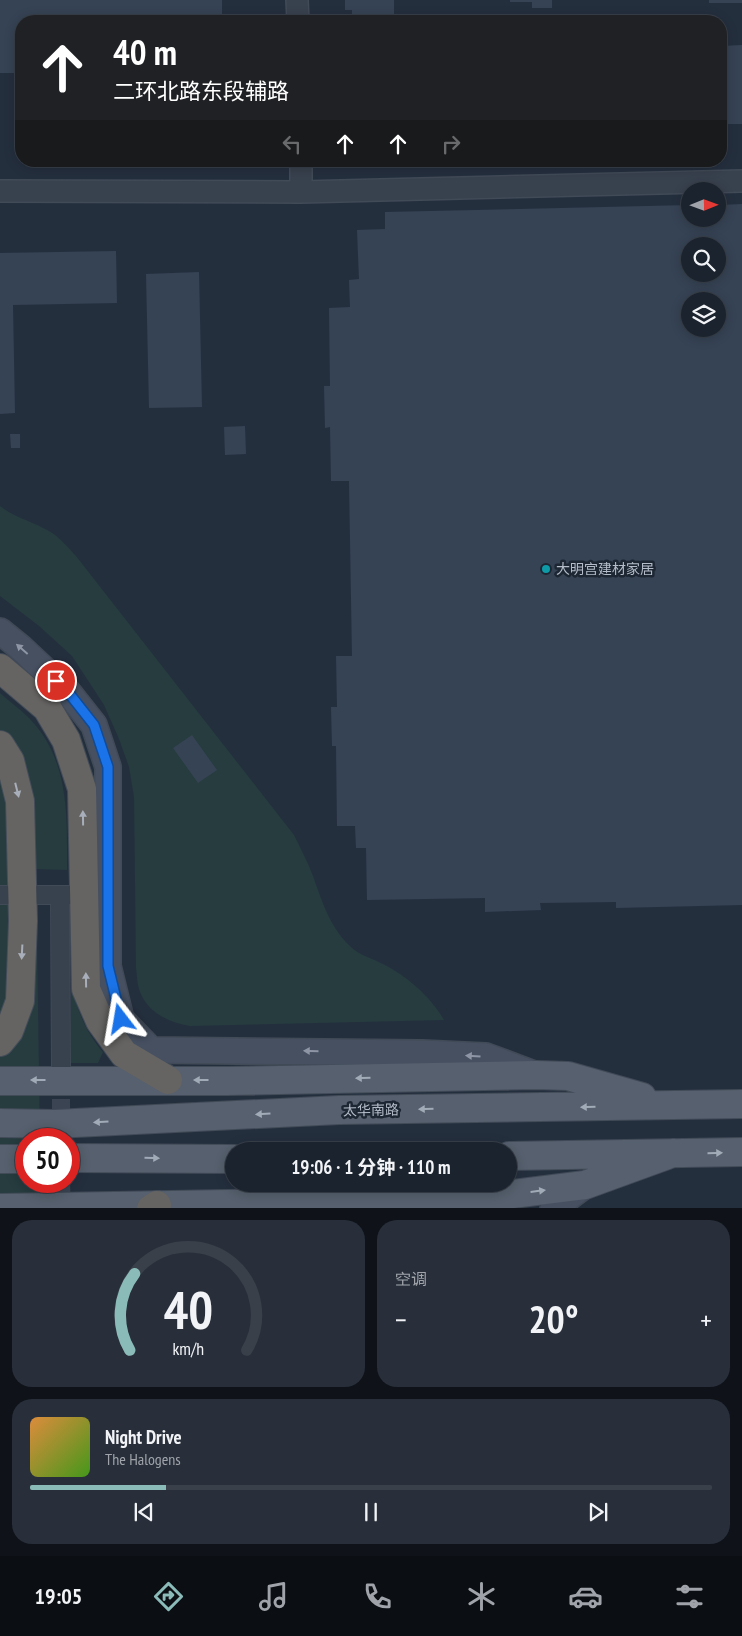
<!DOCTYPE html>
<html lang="zh">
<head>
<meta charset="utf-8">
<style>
	body { margin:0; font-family:"PT Sans Narrow","Noto Sans SC",sans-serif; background:#282f3a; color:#f1f3f6; height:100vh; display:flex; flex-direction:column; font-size:19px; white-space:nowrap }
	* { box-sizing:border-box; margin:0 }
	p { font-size:16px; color:#a0a4aa }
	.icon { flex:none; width:28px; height:28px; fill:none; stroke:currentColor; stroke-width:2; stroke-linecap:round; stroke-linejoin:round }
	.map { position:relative; height:1208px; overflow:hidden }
	.drawer { display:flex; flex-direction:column; gap:12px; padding:12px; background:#0f1319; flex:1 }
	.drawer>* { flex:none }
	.banner { position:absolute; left:15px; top:15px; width:712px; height:152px; border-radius:20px; box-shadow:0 2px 12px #0003,0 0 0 1px #39404a; background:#202124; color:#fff; overflow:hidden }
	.needle { width:32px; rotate:89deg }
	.fabs { position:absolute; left:681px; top:182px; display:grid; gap:10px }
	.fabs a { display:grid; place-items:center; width:45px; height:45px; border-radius:50%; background:#1b232e; box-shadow:0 2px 12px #0003,0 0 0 1px #39404a; font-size:25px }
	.speed { position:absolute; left:15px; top:1128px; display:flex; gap:10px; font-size:25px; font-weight:700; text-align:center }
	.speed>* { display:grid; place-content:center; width:65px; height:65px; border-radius:50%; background:#1b232e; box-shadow:0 2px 12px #0003,0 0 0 1px #39404a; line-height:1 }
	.speed .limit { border:8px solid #d22; background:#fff; color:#111 }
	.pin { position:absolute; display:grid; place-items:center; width:42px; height:42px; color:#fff; margin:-21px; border:2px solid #fff; border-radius:50%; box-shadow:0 1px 5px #0007 }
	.me { position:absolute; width:55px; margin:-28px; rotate:346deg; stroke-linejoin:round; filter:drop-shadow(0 0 4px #0008) }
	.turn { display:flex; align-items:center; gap:18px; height:105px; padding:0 15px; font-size:22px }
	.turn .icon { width:65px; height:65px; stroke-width:2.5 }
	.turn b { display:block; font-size:35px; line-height:42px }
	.lanes { display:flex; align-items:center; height:48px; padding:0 15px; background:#0003; justify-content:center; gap:25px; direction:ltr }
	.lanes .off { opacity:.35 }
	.big { font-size:38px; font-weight:700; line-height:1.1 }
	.drawer .card { flex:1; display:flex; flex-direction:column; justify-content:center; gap:8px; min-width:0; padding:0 18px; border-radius:20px; background:#282f3a }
	.drawer .dial { align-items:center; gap:0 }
	.dial svg { height:130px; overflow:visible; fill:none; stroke:#39404a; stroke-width:7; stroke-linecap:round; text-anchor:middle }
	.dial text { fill:#f1f3f6; stroke:none }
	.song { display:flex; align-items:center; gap:15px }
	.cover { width:60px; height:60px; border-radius:8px; background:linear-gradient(135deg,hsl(30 70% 55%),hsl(100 70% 35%)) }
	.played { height:5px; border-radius:2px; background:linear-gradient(90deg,#8bbbb9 20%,#39404a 20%) }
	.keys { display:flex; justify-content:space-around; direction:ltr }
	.heat { display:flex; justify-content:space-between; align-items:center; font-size:28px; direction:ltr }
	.drawer .tiles { flex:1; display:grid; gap:12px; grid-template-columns:1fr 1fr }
	.card:last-child { grid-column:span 2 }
	.trip { position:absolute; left:225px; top:1142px; width:292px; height:50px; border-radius:25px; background:#1b232e; box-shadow:0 2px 12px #0003,0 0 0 1px #39404a; font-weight:700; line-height:50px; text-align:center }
	.tab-bar { display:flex; height:80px; justify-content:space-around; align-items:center; background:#0b0e12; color:#a0a4aa }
	.tab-bar .icon { width:35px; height:35px }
	.tab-bar .current { color:#8bbbb9 }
	.tab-bar b { font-size:22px; color:#f1f3f6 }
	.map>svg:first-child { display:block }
	.green { fill:#263c3f }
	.building { fill:#364354; fill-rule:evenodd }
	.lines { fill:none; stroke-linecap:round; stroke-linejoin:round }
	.minor-tunnel { stroke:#3a4453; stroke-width:18; stroke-dasharray:18 9; stroke-linecap:butt }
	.minor-casing { stroke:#414a57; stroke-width:20 }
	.tertiary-casing { stroke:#414a57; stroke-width:24 }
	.secondary-casing { stroke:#414a57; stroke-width:28 }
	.primary-casing { stroke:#414a57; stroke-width:30 }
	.trunk-casing { stroke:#434c59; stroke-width:30 }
	.minor { stroke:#38414e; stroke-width:18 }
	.tertiary { stroke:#38414e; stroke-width:21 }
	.secondary { stroke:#465061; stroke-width:25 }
	.primary { stroke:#56606e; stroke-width:28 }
	.trunk { stroke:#656462; stroke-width:28 }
	.oneway { fill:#8e96a5 }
	.oneway2 { fill:#a8afba }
	.oneway3 { fill:#a1aab7 }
	.route-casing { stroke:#114b97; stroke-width:12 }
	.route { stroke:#1a73e8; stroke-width:9 }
	.culture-dot { fill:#0f9aa8; stroke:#1d2633; stroke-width:2 }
	.labels { text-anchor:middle; stroke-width:5; stroke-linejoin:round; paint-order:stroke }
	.poi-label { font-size:14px; fill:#b4bcc9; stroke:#1d2633; text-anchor:start }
	.street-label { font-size:14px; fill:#b4bcc9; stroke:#1d2633 }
</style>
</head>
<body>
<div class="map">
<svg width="742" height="1209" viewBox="0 0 742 1209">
	<rect width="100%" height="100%" fill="#242f3e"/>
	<path class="green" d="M0 506C14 517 28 520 43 528 57 534 66 545 76 556L294 835C299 845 304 855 309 866 321 895 326 923 350 946 360 956 372 958 383 964 407 976 431 997 444 1020L190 1026C170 1023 148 1013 140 992 137 984 137 975 136 968L134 797 129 767 119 739 104 705 72 656 39 626 0 596Z
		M0 693C10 702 20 709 29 718 70 760 67 816 67 870L36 869 40 1139H26V1181H40L41 1208H0Z
		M71 983C77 1010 85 1031 103 1052L98 1063H71Z"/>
	<path class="building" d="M0 0H222V21H21V73H0Z
		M345 0H394V14H390V21H352V10H345Z
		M510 0H552V8H532V2H510Z
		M709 0H742V3H709Z
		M742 45V124H721V46Z
		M742 204V905L616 908V902L540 903 541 910 485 912V898L367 900 366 848H356L355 826H337L336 746H332L331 707H337L336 656H352L349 481H331L330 427 325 428 324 386H330L329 308 350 307 349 280 359 279 357 230 385 229V212L690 205V219H718V205ZM690 246H718V274H690ZM690 301H718V329H690Z
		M116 251 117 303 13 305 15 413 0 414V253Z
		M199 272 202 407 149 408 146 274Z
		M245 426 246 454 225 455 224 427Z
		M10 434H20V448H11Z
		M192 735 217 770 198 783 173 748Z"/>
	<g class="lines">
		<path class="minor-tunnel" d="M61 1072V1139
			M61 1181 62 1209"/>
		<defs>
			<path id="minor" d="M0 895H7
				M38 895H70
				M60 895 61 1067"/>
			<path id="tertiary" d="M297 0 298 21
				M301 161V192
				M0 191 301 192 742 181"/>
			<path id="secondary" d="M0 631 21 648 68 692 94 725 108 767V966L121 1019 151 1050 422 1053 486 1056 534 1074
				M553 1209 585 1185"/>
			<path id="primary" d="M0 1081H227L536 1075 568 1076 642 1097
				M0 1123 55 1124 339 1110 742 1104
				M509 1156 742 1152
				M69 1158 234 1159
				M0 1159H26
				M0 1208 465 1200 585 1185 673 1153"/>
			<path id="trunk" d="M0 668 47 708 66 740 82 789 86 989 100 1021 124 1054 168 1080
				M0 745 10 761 20 801 23 921 20 1001 9 1031 0 1042
				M151 1209 157 1205"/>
		</defs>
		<use href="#minor" class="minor-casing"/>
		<use href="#tertiary" class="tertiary-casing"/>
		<use href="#secondary" class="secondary-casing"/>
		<use href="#primary" class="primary-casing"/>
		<use href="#trunk" class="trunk-casing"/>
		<use href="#minor" class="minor"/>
		<use href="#tertiary" class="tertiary"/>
		<use href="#secondary" class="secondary"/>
		<use href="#primary" class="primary"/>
		<use href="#trunk" class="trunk"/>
	</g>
	<defs><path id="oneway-solid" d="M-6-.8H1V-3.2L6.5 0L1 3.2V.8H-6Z" transform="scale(1.25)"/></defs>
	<g class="oneway">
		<use href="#oneway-solid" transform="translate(22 649) rotate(-139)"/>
		<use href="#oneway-solid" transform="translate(311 1051) rotate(-179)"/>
		<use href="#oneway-solid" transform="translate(473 1056) rotate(-177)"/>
	</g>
	<g class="oneway2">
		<use href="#oneway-solid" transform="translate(17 790) rotate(76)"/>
		<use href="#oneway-solid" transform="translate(83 818) rotate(-91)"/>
		<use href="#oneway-solid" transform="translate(22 952) rotate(93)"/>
		<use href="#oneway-solid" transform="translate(86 980) rotate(-91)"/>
	</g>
	<g class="oneway3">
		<use href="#oneway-solid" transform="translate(363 1078) rotate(179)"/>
		<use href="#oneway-solid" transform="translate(38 1080) rotate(180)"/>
		<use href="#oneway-solid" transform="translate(201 1080) rotate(-180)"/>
		<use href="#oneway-solid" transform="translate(588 1107) rotate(179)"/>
		<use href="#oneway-solid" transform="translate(426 1109) rotate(179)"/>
		<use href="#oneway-solid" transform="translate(263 1114) rotate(177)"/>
		<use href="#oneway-solid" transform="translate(101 1122) rotate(177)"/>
		<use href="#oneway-solid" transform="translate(715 1153) rotate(-1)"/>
		<use href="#oneway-solid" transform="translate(152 1158) rotate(1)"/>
		<use href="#oneway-solid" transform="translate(538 1191) rotate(-7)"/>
	</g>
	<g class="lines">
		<defs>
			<path id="route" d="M56 681 68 692 94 725 108 767V966L121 1019"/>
		</defs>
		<use href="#route" class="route-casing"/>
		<use href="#route" class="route"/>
	</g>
	<circle class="culture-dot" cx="546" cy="569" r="5"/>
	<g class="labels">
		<g class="poi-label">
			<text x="556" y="574">大明宫建材家居</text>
		</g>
		<g class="street-label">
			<text transform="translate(371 1110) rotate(-1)" y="5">太华南路</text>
		</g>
	</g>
</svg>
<div class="fabs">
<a><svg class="needle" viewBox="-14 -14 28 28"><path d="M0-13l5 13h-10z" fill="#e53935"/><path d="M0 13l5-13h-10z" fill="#a0a4aa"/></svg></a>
<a><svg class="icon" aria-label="search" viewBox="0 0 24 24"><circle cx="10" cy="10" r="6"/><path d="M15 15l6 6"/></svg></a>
<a><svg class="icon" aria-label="layers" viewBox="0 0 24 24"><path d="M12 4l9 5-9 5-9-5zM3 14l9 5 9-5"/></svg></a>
</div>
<div class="speed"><div class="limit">50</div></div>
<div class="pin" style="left:56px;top:681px;background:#d93025"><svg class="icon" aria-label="arrive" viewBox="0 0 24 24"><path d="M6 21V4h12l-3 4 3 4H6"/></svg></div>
<svg class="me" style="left:121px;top:1019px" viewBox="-20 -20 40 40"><path d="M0-17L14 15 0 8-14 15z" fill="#1a73e8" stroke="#fff" stroke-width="4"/></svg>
<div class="trip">19:06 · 1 分钟 · 110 m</div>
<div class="banner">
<div class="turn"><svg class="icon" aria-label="ahead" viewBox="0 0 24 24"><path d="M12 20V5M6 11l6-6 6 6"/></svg><div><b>40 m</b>二环北路东段辅路</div></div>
<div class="lanes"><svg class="icon off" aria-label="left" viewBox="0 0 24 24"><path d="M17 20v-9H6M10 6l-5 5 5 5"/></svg><svg class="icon" aria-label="ahead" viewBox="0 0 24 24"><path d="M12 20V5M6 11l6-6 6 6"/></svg><svg class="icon" aria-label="ahead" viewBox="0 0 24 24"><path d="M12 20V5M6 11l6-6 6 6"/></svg><svg class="icon off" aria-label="right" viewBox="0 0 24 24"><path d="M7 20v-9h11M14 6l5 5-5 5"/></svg></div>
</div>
</div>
<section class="drawer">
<div class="tiles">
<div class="card dial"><svg viewBox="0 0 100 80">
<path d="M14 69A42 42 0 1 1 86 69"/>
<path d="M14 69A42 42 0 0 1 17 22" stroke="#8bbbb9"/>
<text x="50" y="56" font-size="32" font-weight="700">40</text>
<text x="50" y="72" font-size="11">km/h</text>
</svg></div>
<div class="card"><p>空调</p>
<div class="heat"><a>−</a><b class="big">20°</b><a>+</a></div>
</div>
<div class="card">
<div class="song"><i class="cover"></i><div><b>Night Drive</b><p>The Halogens</p></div></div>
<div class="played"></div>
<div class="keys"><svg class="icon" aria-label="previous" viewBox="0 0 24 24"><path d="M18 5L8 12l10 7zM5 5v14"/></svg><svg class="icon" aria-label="pause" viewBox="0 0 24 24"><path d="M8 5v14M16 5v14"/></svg><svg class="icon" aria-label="next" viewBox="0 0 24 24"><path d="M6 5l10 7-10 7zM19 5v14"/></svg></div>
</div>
</div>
</section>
<nav class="tab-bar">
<b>19:05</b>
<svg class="icon current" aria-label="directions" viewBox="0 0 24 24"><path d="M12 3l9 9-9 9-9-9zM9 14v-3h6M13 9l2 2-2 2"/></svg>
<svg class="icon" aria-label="music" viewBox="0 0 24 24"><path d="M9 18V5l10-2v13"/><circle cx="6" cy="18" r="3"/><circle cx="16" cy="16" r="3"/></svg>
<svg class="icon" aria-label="phone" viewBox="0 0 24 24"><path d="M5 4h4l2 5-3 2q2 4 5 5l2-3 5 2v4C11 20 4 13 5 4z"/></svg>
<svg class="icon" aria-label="climate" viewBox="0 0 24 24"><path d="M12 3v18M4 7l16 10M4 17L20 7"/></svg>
<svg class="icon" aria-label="car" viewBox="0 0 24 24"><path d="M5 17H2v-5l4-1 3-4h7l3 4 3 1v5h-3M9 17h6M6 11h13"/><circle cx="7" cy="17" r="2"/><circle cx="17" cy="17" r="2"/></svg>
<svg class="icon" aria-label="filters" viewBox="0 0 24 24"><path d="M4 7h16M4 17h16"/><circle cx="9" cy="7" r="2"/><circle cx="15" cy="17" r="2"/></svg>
</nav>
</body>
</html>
